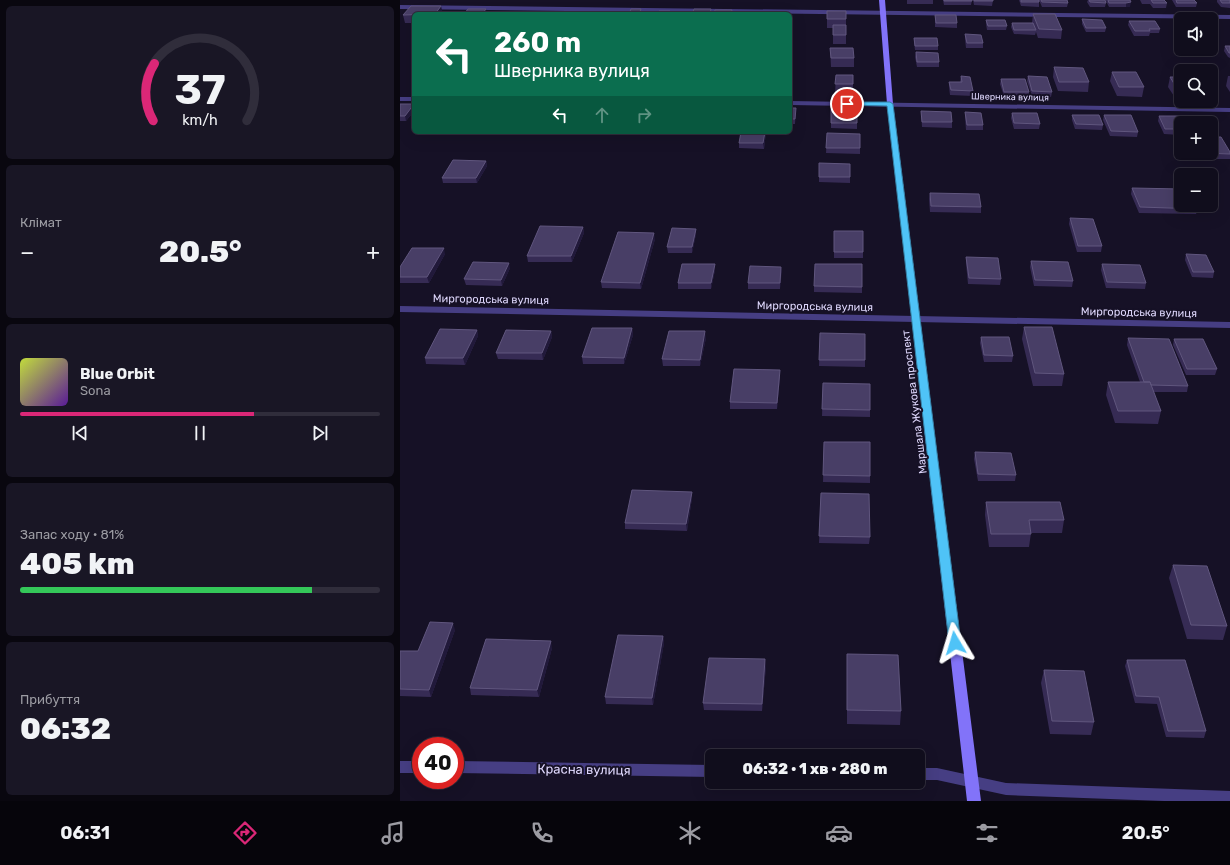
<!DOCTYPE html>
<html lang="uk">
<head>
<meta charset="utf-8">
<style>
	body { margin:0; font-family:Rubik,sans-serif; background:#191625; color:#f1f3f6; height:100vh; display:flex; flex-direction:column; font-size:15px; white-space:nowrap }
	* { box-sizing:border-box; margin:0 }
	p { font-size:13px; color:#9c9ca3 }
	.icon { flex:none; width:22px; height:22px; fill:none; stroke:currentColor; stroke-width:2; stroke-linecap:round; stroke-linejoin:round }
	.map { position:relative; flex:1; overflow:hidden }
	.side { display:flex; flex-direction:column; gap:6px; padding:6px; background:#09070f; width:400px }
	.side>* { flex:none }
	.top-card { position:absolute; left:12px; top:12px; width:380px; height:122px; border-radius:6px; box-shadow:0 4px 16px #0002,0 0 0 1px #302d3b; background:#0b6e4f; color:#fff; overflow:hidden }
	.fabs { position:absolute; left:774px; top:12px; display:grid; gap:8px }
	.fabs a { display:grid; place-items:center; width:44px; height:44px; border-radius:6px; background:#100d1c; box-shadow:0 4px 16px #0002,0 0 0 1px #302d3b; font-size:20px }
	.speed { position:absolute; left:12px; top:737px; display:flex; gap:8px; font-size:20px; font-weight:700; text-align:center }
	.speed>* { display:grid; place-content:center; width:52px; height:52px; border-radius:50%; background:#100d1c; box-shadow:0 4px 16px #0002,0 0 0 1px #302d3b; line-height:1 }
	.speed .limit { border:6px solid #d22; background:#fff; color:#111 }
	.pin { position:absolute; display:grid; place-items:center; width:34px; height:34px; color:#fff; margin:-17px; border:2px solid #fff; border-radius:50%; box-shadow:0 1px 4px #0007 }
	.me { position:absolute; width:44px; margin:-22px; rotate:353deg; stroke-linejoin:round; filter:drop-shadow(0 0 3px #0008) }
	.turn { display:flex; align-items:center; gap:14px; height:84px; padding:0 16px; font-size:18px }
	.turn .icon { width:52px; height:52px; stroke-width:2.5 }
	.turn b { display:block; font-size:28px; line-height:34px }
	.lanes { display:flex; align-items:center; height:38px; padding:0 16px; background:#0003; justify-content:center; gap:20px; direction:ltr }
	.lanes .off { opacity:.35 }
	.big { font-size:30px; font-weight:800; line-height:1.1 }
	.side .card { flex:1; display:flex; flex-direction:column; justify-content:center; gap:6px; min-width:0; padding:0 14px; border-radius:6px; background:#191625 }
	.side .dial { align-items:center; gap:0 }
	.dial svg { height:104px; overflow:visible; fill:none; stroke:#302d3b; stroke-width:7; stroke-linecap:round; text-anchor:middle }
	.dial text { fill:#f1f3f6; stroke:none }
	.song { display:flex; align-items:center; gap:12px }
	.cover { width:48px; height:48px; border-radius:6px; background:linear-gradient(135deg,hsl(70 70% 55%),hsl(270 70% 35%)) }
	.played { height:4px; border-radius:2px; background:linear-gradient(90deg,#db2777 65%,#302d3b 65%) }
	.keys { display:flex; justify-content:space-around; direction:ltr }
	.heat { display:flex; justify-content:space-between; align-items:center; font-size:22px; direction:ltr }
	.charge { height:6px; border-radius:3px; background:linear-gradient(90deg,#34c759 81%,#302d3b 0) }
	.trip { position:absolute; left:305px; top:749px; width:220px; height:40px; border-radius:6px; background:#100d1c; box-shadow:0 4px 16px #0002,0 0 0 1px #302d3b; font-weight:800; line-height:40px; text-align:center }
	.tabs { display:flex; height:64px; justify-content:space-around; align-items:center; background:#06050b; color:#9c9ca3 }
	.tabs .icon { width:28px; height:28px }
	.tabs .selected { color:#db2777 }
	.tabs b { font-size:18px; color:#f1f3f6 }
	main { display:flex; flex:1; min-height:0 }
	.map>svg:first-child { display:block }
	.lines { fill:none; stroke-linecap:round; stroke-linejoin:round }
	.street { fill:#463e83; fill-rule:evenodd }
	.secondary { fill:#8273f9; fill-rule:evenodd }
	.wall { fill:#362b54 }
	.shaded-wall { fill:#21193a }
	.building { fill:#483e66; stroke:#60567e }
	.route { fill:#4fc3f7; stroke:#337fa1 }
	.labels { text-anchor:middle; stroke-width:4; stroke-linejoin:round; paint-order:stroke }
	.far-street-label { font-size:9px; fill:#dfd8fd; stroke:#161126 }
	.street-label { font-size:11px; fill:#dfd8fd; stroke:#161126 }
	.near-street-label { font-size:13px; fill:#dfd8fd; stroke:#161126 }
</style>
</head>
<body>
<main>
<section class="side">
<div class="card dial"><svg viewBox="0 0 100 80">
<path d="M14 69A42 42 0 1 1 86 69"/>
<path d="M14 69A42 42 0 0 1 15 25" stroke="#db2777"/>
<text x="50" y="56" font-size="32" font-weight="700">37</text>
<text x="50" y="72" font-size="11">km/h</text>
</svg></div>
<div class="card"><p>Клімат</p>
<div class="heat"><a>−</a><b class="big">20.5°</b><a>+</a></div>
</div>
<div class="card">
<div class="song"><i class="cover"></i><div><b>Blue Orbit</b><p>Sona</p></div></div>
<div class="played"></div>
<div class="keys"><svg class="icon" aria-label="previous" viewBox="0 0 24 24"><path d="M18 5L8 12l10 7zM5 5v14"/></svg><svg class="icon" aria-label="pause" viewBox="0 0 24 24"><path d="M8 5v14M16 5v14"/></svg><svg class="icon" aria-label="next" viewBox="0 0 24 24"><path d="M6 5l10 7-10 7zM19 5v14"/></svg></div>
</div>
<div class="card"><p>Запас ходу · 81%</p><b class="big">405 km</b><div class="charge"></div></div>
<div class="card"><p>Прибуття</p><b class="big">06:32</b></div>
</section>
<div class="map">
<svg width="830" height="801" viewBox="0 0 830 801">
	<rect width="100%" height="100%" fill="#161126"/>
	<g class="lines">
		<path class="street" d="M0 5 830 15V19L0 9Z
			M0 97H14V101H0Z
			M390 101 830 108V112L390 105Z
			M0 306 830 322V328L0 312Z
			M0 761H21V773H0Z
			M55 761 312 765V777L55 773Z
			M518 768H537L606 783 830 791V801H764L606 795 537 780H518Z"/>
		<path class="secondary" d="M479 0H485L493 104 581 801H567L487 104Z"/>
	</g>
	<path class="wall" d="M507 0H533V4H507Z
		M543 0H572L571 5H544Z
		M573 0H593L592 6 574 5Z
		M619 0H639V7L621 6Z
		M639 0H667L668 3 667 7H642Z
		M688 0H705L706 3 705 7H690L687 2Z
		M706 0H730V7H709L706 1Z
		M740 0H764L767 3 766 8H753L750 4H742Z
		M772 0H794L797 3 796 7H776Z
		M817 0H830V8L821 7 817 2Z
		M427 11H446V44H433V28H427Z
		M14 14V23H5L3 15Z
		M633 14 662 30 661 39 638 38 636 32 635 35 614 34 611 27 612 23H632Z
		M535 15 557 23V28L535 27Z
		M682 19 706 28 705 32H686L682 24Z
		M586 20 607 26 606 30H587L586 24Z
		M729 21 760 29 759 33H750L749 36H734L728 25Z
		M565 34 583 43V48H566L565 39Z
		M514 38 538 46V50H515L514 42Z
		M780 38H781V46L779 42Z
		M825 46H830V58L828 57 824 51Z
		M430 48 454 58V67H431Z
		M783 49H799V50H784Z
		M516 52 539 62V67H517L515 57Z
		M654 67 689 82 688 92 658 91 653 77Z
		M712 72 744 87 742 97 717 96 710 81Z
		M436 75H453V94H435Z
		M561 76 573 91V96L550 95 549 87V82H560Z
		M628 76 652 92 651 97 632 96 627 81Z
		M828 76H830V92L826 86Z
		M770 77H781V96H774L768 87Z
		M601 79 629 92V97L604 96 600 84Z
		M0 104H14V111L6 121H0Z
		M390 108H396L395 124H390Z
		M431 109H457V129L431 128Z
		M521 111 552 122V128L522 127Z
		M565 112 583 125V130H566L565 117Z
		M612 113 640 124 639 129H614L611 118Z
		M672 115 703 125 702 130 675 129 672 120Z
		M704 115 738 132 737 137 710 136 703 120Z
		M759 116 781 123V135L764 134 758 121Z
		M90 132H113L112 134 90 133Z
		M341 132H366L364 149 339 148V143Z
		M427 133 460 148V154L426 153Z
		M830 152V159H802L799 153Z
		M86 161 87 166 77 183H43L42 178Z
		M419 163 450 164V183L419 182Z
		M732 188 798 209 796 214 739 213 731 194Z
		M530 193 581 207V213L530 212 529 199Z
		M670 218 702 246 701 252H677L669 224Z
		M183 227 184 233 172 262H128L127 256Z
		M296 229V234L292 253H268L267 247Z
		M434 231H463V258H434Z
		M255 239 241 289 202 288 201 282Z
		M45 254 29 283H0V267Z
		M786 254 814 272 813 278 792 277 785 260Z
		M566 257 601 279 600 285 568 284 566 263Z
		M631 261 673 281 672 287 634 286 630 267Z
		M462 264V293L414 292V286Z
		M702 264 746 283 745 289 706 288 701 270Z
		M381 267 380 289H348V283Z
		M110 268 102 286 66 285 64 279Z
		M315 270 311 289H278V283Z
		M624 327 664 374 662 386H633L622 339Z
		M232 328 233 335 224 364H183L182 357Z
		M77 330 78 336 65 365 26 364 25 358Z
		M151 331 152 337 143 360 98 359 96 353Z
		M420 333 465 360V367L419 366Z
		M581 337 613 356 612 362H584L580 343Z
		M306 338 300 366H263L262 359Z
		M728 338 788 386 787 392H753L761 411 758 424 715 423 706 395 708 382H740L727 345Z
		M774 339 817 369 815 375H786L773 345Z
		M380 377 377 409H330V402Z
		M423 383 470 410V417L422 416Z
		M424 442 470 476V483L423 482Z
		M575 452 616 475 615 481H578L574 459Z
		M292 492V498L287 531 225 529V523Z
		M421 493 470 537 469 544 419 543Z
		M586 502 664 520 662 533H631L629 547H589L585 515Z
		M773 565 827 626 823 640 787 639 769 578Z
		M55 630 31 697 0 696V651H18Z
		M263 636 264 643 253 705 206 704 205 697Z
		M152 648 139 697 71 695 70 688Z
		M727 660 806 731 804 738 766 737 757 704 735 703 725 666Z
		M366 666 362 711 304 710 303 703Z
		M447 668 501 711 500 725 447 724Z
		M644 670 694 722 691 735 650 734 641 683Z"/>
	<path class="shaded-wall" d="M731 2 730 7H726V3Z
		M41 6 43 14H35Z
		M86 9 87 14H82Z
		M14 104V111L6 121 5 116Z
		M365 132H366L364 149 363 143Z
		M86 161 87 166 77 183 76 178Z
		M183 227 184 233 172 262 171 256Z
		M296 229V234L292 253V247Z
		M254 233 255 239 241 289 240 283Z
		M44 248 45 254 29 283 27 277Z
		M109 263 110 268 102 286 101 280Z
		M315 264V270L311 289V283Z
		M381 267 382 272 380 289V283Z
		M232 328 233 335 224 364V358Z
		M77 330 78 336 65 365 63 358Z
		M151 331 152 337 143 360 142 353Z
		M305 331 306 338 300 366V360Z
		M380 370V377L377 409V403Z
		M292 492V498L287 531 286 524Z
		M53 623 55 630 31 697 29 690Z
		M263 636 264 643 253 705 252 698Z
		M151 641 152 648 139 697 137 690Z
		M365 659 366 666 362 711V704Z"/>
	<path class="building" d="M544 0H572V1H544Z
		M574 0H593V1H574Z
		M621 0H639V2H621Z
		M641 0H667L668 3 642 2Z
		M689 0H705L706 3 690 2Z
		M708 0H730L731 2 726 3H709Z
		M751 0H764L767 3H753Z
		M776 0H794L797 3H777Z
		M820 0H830V3H822Z
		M11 6H41L35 14 3 15Z
		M68 9H86L82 14H64Z
		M231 9H241L239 14H229Z
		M294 9H311L310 14H292Z
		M315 10H332L331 14H314Z
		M259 11H270L269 14H258Z
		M427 11H446V19H427Z
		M633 14H655L662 30 639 29Z
		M535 15H556L557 23H536Z
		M682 19 702 20 706 28H686Z
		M586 20H605L607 26H588Z
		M729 21H755L760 29H749L750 31H735Z
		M612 23H633L636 30H614Z
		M433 25H446V35H433Z
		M565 34 581 35 583 43H567Z
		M514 38H537L538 46H515Z
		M825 46H830V53H829Z
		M430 48H453L454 58H431Z
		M516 52 538 53 539 62H517Z
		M654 67 683 68 689 82H659Z
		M712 72H736L744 87H719Z
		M436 75H453V84H435Z
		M561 76 570 77 573 91 551 90 549 82H562Z
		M628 76 647 77 652 92 632 91Z
		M770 77H781V87H776Z
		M601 79H625L629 92H604Z
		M0 104H14L5 116H0Z
		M390 108H396L395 119H390Z
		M431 109H457V123H431Z
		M521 111 551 112 552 122H522Z
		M565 112 581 113 583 125H567Z
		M612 113H637L640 124 614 123Z
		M672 115H699L703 125 676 124Z
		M704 115H731L738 132 711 131Z
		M759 116H782L785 123H781V129H765Z
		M341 132H365L363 143H339Z
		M427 133 460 134V148H426Z
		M811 137H821L830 152V154L803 153H811Z
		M53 160 86 161 76 178H42Z
		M419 163 450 164V177H419Z
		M732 188 781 189V205H796L798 209 740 207Z
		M530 193 579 194 581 207 531 206Z
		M670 218 693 219 702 246H678Z
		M140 226 183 227 171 256H127Z
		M272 228 296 229 292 247H267Z
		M434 231H463V252H434Z
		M218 232 254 233 240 283 201 282Z
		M12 248H44L27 277H0V267Z
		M786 254 806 255 814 272H793Z
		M566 257 598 258 601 279 569 278Z
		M631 261 668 262 673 281 635 280Z
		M73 262 109 263 101 280 64 279Z
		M282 264H315L311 283H278Z
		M415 264H462V287L414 286Z
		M702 264 740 265 746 283 707 282Z
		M350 266 381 267 380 283H348Z
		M624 327H652L664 374 635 373Z
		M192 328H232L224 358 182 357Z
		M40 329 77 330 63 358H25Z
		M106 330 151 331 142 353H96Z
		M269 331H305L300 360 262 359Z
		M420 333 465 334V360H419Z
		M581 337H609L613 356 584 355Z
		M728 338 769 339 788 386 751 385 750 382H744Z
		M774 339H803L817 369H787Z
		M334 369 380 370 377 403 330 402Z
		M708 382H750L761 411H718Z
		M423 383 470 384V410L422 409Z
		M424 442H470V476L423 475Z
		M575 452 611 453 616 475 578 474Z
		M232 490 292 492 286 524 225 523Z
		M421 493 469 494 470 537 419 536Z
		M586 502H660L664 520H629L631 534H591Z
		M773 565 807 566 827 626 791 625Z
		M30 622 53 623 29 690 0 689V651H18Z
		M218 635 263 636 252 698 205 697Z
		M86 639 151 641 137 690 70 688Z
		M447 654 498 655 501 711 447 710Z
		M309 658 365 659 362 704 303 703Z
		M727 660H785L806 731H768L759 697 736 696Z
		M644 670 684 671 694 722 652 721Z"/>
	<path class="route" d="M445 102H490L493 104 561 643 559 646H551L549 643 487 106 447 105H445Z"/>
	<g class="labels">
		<g class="far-street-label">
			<text transform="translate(610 97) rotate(1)" y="3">Шверника вулиця</text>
		</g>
		<g class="street-label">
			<text transform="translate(91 299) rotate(1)" y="4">Миргородська вулиця</text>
			<text transform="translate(415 306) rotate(1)" y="4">Миргородська вулиця</text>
			<text transform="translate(739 312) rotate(1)" y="4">Миргородська вулиця</text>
			<text transform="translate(514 402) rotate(-97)" y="4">Маршала Жукова проспект</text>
		</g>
		<g class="near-street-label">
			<text transform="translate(184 769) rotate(1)" y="5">Красна вулиця</text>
		</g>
	</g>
</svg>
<div class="fabs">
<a><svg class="icon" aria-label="sound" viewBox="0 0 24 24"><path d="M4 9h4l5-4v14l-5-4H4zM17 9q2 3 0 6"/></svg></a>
<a><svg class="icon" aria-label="search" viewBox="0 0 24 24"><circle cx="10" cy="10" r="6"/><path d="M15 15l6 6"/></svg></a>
<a>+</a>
<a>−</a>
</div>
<div class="speed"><div class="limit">40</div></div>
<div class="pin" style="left:447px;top:104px;background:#d93025"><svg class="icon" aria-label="arrive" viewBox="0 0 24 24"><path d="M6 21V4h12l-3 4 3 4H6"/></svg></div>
<svg class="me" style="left:555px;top:643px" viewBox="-20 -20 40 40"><path d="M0-17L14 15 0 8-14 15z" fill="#4fc3f7" stroke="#fff" stroke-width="4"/></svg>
<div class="trip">06:32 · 1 хв · 280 m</div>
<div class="top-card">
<div class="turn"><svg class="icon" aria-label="left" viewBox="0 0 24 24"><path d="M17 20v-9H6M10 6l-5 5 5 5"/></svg><div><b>260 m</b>Шверника вулиця</div></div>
<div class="lanes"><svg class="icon" aria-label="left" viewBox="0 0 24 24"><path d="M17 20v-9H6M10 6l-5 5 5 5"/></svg><svg class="icon off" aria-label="ahead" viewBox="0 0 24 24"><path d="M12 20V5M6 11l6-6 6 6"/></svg><svg class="icon off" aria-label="right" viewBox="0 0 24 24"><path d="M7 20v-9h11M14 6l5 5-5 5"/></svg></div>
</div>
</div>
</main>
<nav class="tabs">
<b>06:31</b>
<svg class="icon selected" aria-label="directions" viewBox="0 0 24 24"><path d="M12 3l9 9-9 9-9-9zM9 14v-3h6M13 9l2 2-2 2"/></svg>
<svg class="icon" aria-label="music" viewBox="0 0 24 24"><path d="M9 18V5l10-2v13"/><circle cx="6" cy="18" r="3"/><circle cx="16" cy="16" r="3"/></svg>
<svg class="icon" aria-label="phone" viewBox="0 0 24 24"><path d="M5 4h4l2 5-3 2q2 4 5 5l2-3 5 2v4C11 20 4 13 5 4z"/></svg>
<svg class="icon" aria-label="climate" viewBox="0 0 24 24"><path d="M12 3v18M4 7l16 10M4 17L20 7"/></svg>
<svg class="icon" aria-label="car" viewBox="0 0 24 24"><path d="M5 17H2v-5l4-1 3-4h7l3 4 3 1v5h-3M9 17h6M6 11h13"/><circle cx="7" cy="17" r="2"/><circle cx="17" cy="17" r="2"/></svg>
<svg class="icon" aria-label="filters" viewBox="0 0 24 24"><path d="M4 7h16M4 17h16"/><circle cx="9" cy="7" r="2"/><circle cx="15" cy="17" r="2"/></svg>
<b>20.5°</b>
</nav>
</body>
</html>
